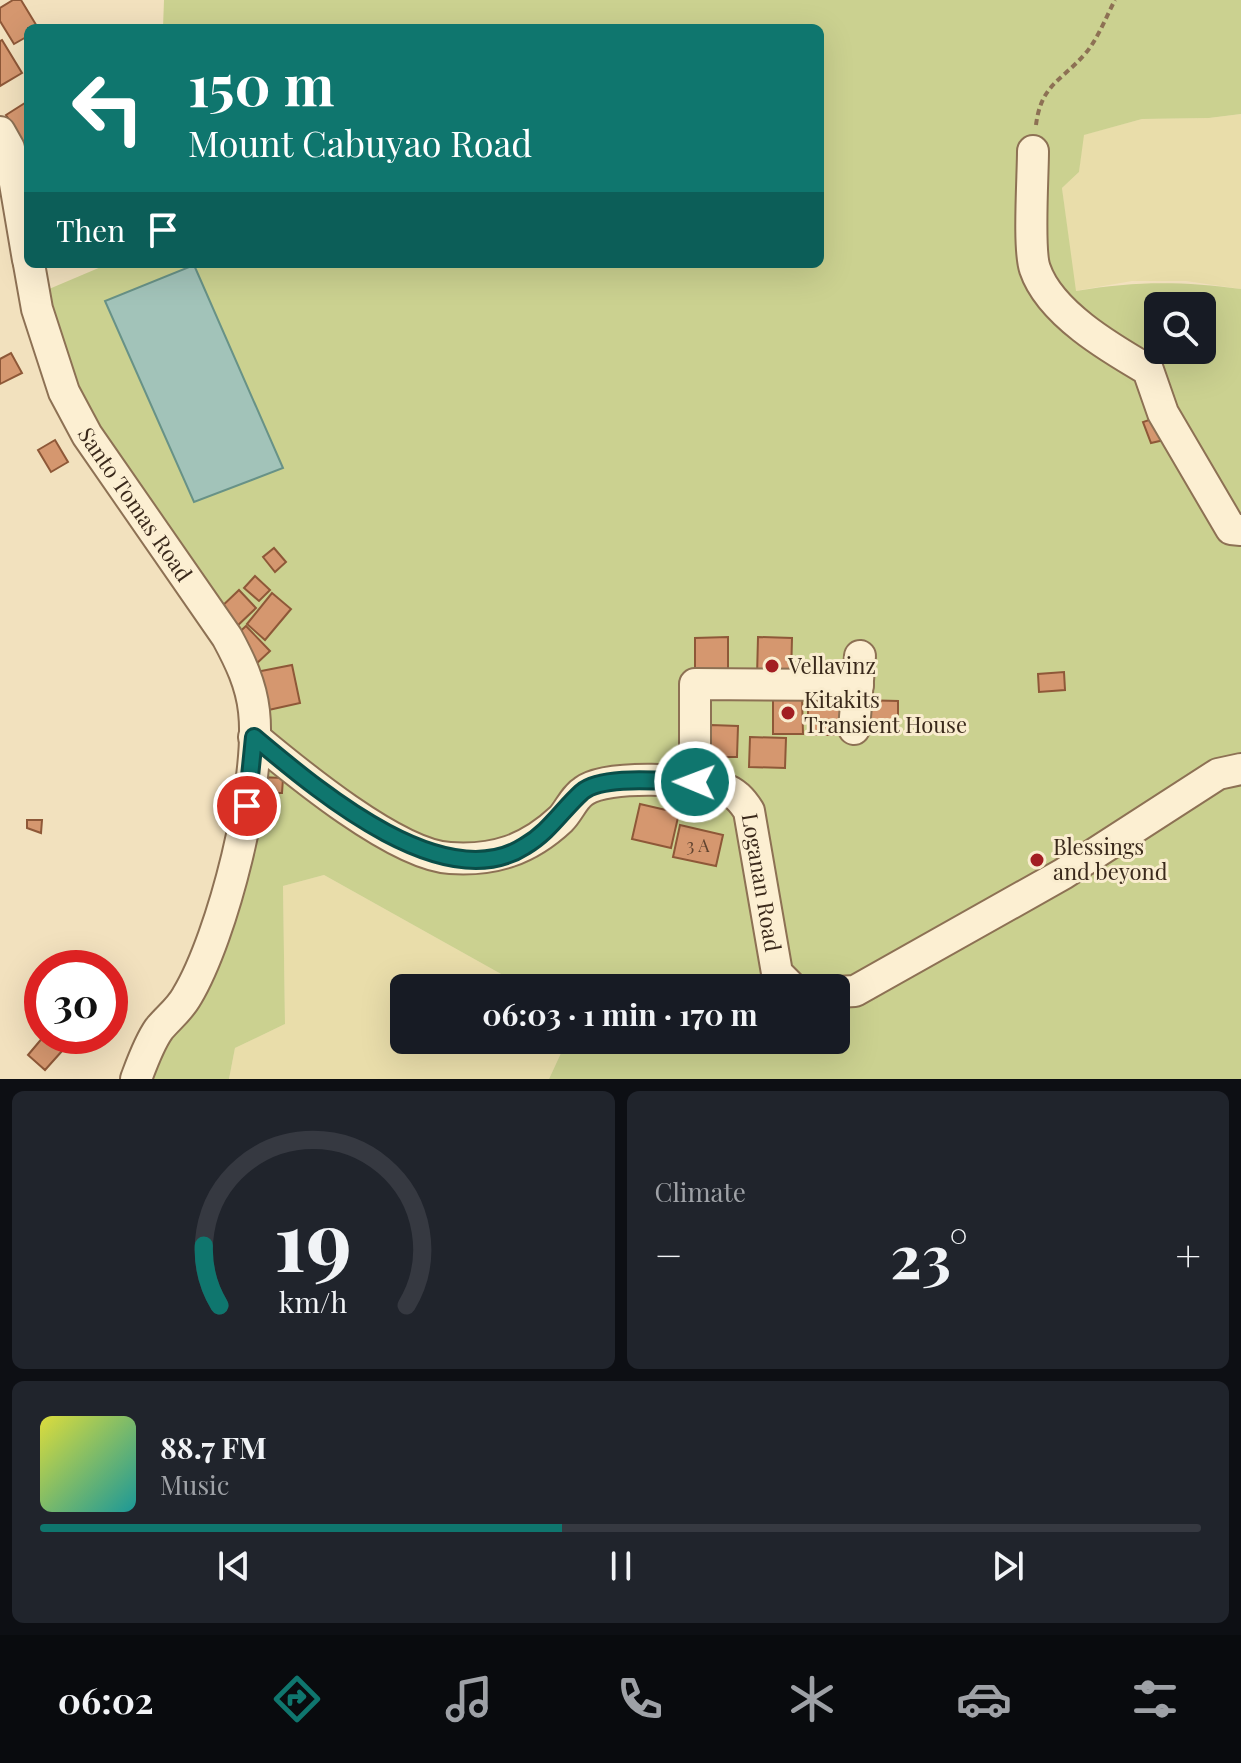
<!DOCTYPE html>
<html lang="en">
<head>
<meta charset="utf-8">
<style>
	body { margin:0; font-family:"Playfair Display",serif; background:#20242c; color:#f1f3f6; height:100vh; display:flex; flex-direction:column; font-size:30px; white-space:nowrap }
	* { box-sizing:border-box; margin:0 }
	p { font-size:26px; color:#9ea1a6 }
	.icon { flex:none; width:44px; height:44px; fill:none; stroke:currentColor; stroke-width:2; stroke-linecap:round; stroke-linejoin:round }
	.map { position:relative; height:1079px; overflow:hidden }
	.sheet { display:flex; flex-direction:column; gap:12px; padding:12px; background:#0d0f14; flex:1 }
	.sheet>* { flex:none }
	.hud { position:absolute; left:24px; top:24px; width:800px; height:244px; border-radius:12px; box-shadow:0 8px 32px #0002; background:#0f766e; color:#fff; overflow:hidden }
	.tools { position:absolute; left:1144px; top:292px; display:grid; gap:16px }
	.tools a { display:grid; place-items:center; width:72px; height:72px; border-radius:12px; background:#171b24; box-shadow:0 8px 32px #0002; font-size:40px }
	.speed { position:absolute; left:24px; top:950px; display:flex; gap:16px; font-size:40px; font-weight:700; text-align:center }
	.speed>* { display:grid; place-content:center; width:104px; height:104px; border-radius:50%; background:#171b24; box-shadow:0 8px 32px #0002; line-height:1 }
	.speed .limit { border:12px solid #d22; background:#fff; color:#111 }
	.pin { position:absolute; display:grid; place-items:center; width:68px; height:68px; color:#fff; margin:-34px; border:4px solid #fff; border-radius:50%; box-shadow:0 2px 8px #0007 }
	.me { position:absolute; width:88px; margin:-44px; rotate:271deg; stroke-linejoin:round; filter:drop-shadow(0 0 6px #0008) }
	.turn { display:flex; align-items:center; gap:28px; height:168px; padding:0 32px; font-size:36px }
	.turn .icon { width:104px; height:104px; stroke-width:2.5 }
	.turn b { display:block; font-size:56px; line-height:68px }
	.then { display:flex; align-items:center; height:76px; padding:0 32px; background:#0003; gap:16px; font-size:30px }
	.big { font-size:60px; font-weight:700; line-height:1.1 }
	.sheet .widget { flex:1; display:flex; flex-direction:column; justify-content:center; gap:12px; min-width:0; padding:0 28px; border-radius:12px; background:#20242c }
	.sheet .dial { align-items:center; gap:0 }
	.dial svg { height:208px; overflow:visible; fill:none; stroke:#363941; stroke-width:7; stroke-linecap:round; text-anchor:middle }
	.dial text { fill:#f1f3f6; stroke:none }
	.song { display:flex; align-items:center; gap:24px }
	.cover { width:96px; height:96px; border-radius:12px; background:linear-gradient(135deg,hsl(60 70% 55%),hsl(180 70% 35%)) }
	.played { height:8px; border-radius:4px; background:linear-gradient(90deg,#0f766e 45%,#363941 45%) }
	.keys { display:flex; justify-content:space-around; direction:ltr }
	.heat { display:flex; justify-content:space-between; align-items:center; font-size:44px; direction:ltr }
	.sheet .tiles { flex:1; display:grid; gap:12px; grid-template-columns:1fr 1fr }
	.widget:last-child { grid-column:span 2 }
	.trip { position:absolute; left:390px; top:974px; width:460px; height:80px; border-radius:12px; background:#171b24; box-shadow:0 8px 32px #0002; font-weight:700; line-height:80px; text-align:center }
	.menu { display:flex; height:128px; justify-content:space-around; align-items:center; background:#090b0e; color:#9ea1a6 }
	.menu .icon { width:56px; height:56px }
	.menu .on { color:#0f766e }
	.menu b { font-size:36px; color:#f1f3f6 }
	.map>svg:first-child { display:block }
	.farmland { fill:#e9ddaa }
	.green { fill:#cbd190; fill-rule:evenodd }
	.water { fill:#a2c3b9; stroke:#689287; stroke-width:2 }
	.building { fill:#d5976f; stroke:#8e5838; stroke-width:2 }
	.lines { fill:none; stroke-linecap:round; stroke-linejoin:round }
	.minor-casing { stroke:#8d7154; stroke-width:34 }
	.path { stroke:#8d7154; stroke-width:4; stroke-dasharray:6 4; stroke-linecap:butt }
	.minor { stroke:#fcefd2; stroke-width:30 }
	.route-casing { stroke:#0a4d48; stroke-width:20 }
	.route { stroke:#0f766e; stroke-width:14 }
	.poi-dot { fill:#a21e22; stroke:#f9ecce; stroke-width:3 }
	.labels { text-anchor:middle; stroke-width:6; stroke-linejoin:round; paint-order:stroke }
	.number-label { font-size:18px; fill:#614430 }
	.street-label { font-size:22px; fill:#3a291b; stroke:#f9ecce }
	.poi-label { font-size:22px; fill:#3a291b; stroke:#f9ecce; text-anchor:start }
</style>
</head>
<body>
<div class="map">
<svg width="1241" height="1079" viewBox="0 0 1241 1079">
	<rect width="100%" height="100%" fill="#f2e1be"/>
	<path class="farmland" d="M1241 114V289L1186 281H1132L1075 291 1062 188 1079 172 1083 135 1142 119 1209 118Z
		M324 875 526 988H404V1040H567L549 1079H229L235 1048 285 1024 283 886Z"/>
	<path class="green" d="M164 0H1241V114L1209 118 1142 119 1084 135 1079 172 1062 188 1076 291C1135 281 1181 281 1241 289V1079H549L567 1040H836V988H526L324 875 283 886 285 1024 235 1048 229 1079H136L239 852 244 667 87 435 42 292 108 264H820V28H163ZM1158 306H1202V350H1158Z"/>
	<path class="water" d="M194 265 283 468 194 502 105 301Z"/>
	<path class="building" d="M13 0H21L38 28H28V36L14 44 0 21V8Z
		M2 40 22 73 0 86V41Z
		M28 101V146L26 147 6 115Z
		M11 353 22 373 0 384V359Z
		M1155 418 1164 440 1151 443 1143 422Z
		M55 440 68 462 51 472 38 450Z
		M274 548 286 562 275 572 263 557Z
		M255 576 270 590 259 601 244 588Z
		M239 590 256 608 235 628 218 610Z
		M272 593 291 609 265 640 247 624Z
		M246 626 270 651 256 664 232 639Z
		M728 637V675H695V638Z
		M758 637 792 638 791 678 757 677Z
		M292 665 300 703 264 711 256 672Z
		M1064 672 1065 690 1039 692 1038 674Z
		M773 696H802L803 734H773Z
		M859 700 898 701V731H859Z
		M808 704H843V735H808Z
		M711 725 738 726 737 757H711Z
		M750 737 786 738 785 768 749 767Z
		M258 777 283 778 282 793H277V798L257 797Z
		M640 804 679 813 671 848 632 839Z
		M27 820H42L41 833 27 828Z
		M680 825 723 835 716 866 673 857Z
		M44 1036 62 1051 45 1070 28 1055Z"/>
	<g class="lines">
		<defs>
			<g id="minor">
				<path d="M0 132 9 148 28 260"/>
				<path d="M1033 151C1033 176 1028 250 1035 269 1050 313 1110 348 1148 370L1163 413 1231 529 1241 530"/>
				<path id="s1" d="M29 264 37 309 64 392 87 435 227 637C240 661 251 684 254 711 262 781 223 936 187 996 180 1009 168 1018 159 1029 149 1043 142 1063 136 1079"/>
				<path d="M854 729 860 656"/>
				<path id="s2" d="M254 737C296 772 396 855 450 858 494 861 528 850 561 819 569 811 574 797 584 791 606 774 696 779 722 788 735 792 742 800 749 811L777 973 792 988"/>
				<path d="M695 782V684L858 685"/>
				<path d="M836 992 855 991 1063 874 1218 774 1241 769"/>
			</g>
		</defs>
		<use href="#minor" class="minor-casing"/>
		<path class="path" d="M1036 125C1041 85 1061 81 1084 55 1097 41 1106 17 1115 0"/>
		<use href="#minor" class="minor"/>
	</g>
	<g class="lines">
		<defs>
			<path id="route" d="M247 806 254 737C314 787 443 899 525 846 549 832 562 810 582 792 603 774 668 782 695 782"/>
		</defs>
		<use href="#route" class="route-casing"/>
		<use href="#route" class="route"/>
	</g>
	<g class="poi-dot">
		<circle cx="772" cy="666" r="8"/>
		<circle cx="788" cy="713" r="8"/>
		<circle cx="1037" cy="860" r="8"/>
	</g>
	<g class="labels">
		<g class="number-label">
			<text x="698" y="852">3 A</text>
		</g>
		<g class="street-label">
			<text dy="8" stroke="none"><textPath href="#s1" startOffset="266">Santo Tomas Road</textPath></text>
			<text dy="8" stroke="none"><textPath href="#s2" startOffset="640">Loganan Road</textPath></text>
		</g>
		<g class="poi-label">
			<text x="788" y="674">Vellavinz</text>
			<text x="804" y="708">Kitakits<tspan x="804" dy="25">Transient House</tspan></text>
			<text x="1053" y="855">Blessings<tspan x="1053" dy="25">and beyond</tspan></text>
		</g>
	</g>
</svg>
<div class="tools">
<a><svg class="icon" aria-label="search" viewBox="0 0 24 24"><circle cx="10" cy="10" r="6"/><path d="M15 15l6 6"/></svg></a>
</div>
<div class="speed"><div class="limit">30</div></div>
<div class="pin" style="left:247px;top:806px;background:#d93025"><svg class="icon" aria-label="arrive" viewBox="0 0 24 24"><path d="M6 21V4h12l-3 4 3 4H6"/></svg></div>
<svg class="me" style="left:695px;top:782px" viewBox="-20 -20 40 40"><circle r="17" fill="#0f766e" stroke="#fff" stroke-width="3"/><path d="M0-11L8 9 0 5-8 9z" fill="#fff"/></svg>
<div class="trip">06:03 · 1 min · 170 m</div>
<div class="hud">
<div class="turn"><svg class="icon" aria-label="left" viewBox="0 0 24 24"><path d="M17 20v-9H6M10 6l-5 5 5 5"/></svg><div><b>150 m</b>Mount Cabuyao Road</div></div>
<div class="then">Then<svg class="icon" aria-label="arrive" viewBox="0 0 24 24"><path d="M6 21V4h12l-3 4 3 4H6"/></svg></div>
</div>
</div>
<section class="sheet">
<div class="tiles">
<div class="widget dial"><svg viewBox="0 0 100 80">
<path d="M14 69A42 42 0 1 1 86 69"/>
<path d="M14 69A42 42 0 0 1 8 46" stroke="#0f766e"/>
<text x="50" y="56" font-size="32" font-weight="700">19</text>
<text x="50" y="72" font-size="11">km/h</text>
</svg></div>
<div class="widget"><p>Climate</p>
<div class="heat"><a>−</a><b class="big">23°</b><a>+</a></div>
</div>
<div class="widget">
<div class="song"><i class="cover"></i><div><b>88.7 FM</b><p>Music</p></div></div>
<div class="played"></div>
<div class="keys"><svg class="icon" aria-label="previous" viewBox="0 0 24 24"><path d="M18 5L8 12l10 7zM5 5v14"/></svg><svg class="icon" aria-label="pause" viewBox="0 0 24 24"><path d="M8 5v14M16 5v14"/></svg><svg class="icon" aria-label="next" viewBox="0 0 24 24"><path d="M6 5l10 7-10 7zM19 5v14"/></svg></div>
</div>
</div>
</section>
<nav class="menu">
<b>06:02</b>
<svg class="icon on" aria-label="directions" viewBox="0 0 24 24"><path d="M12 3l9 9-9 9-9-9zM9 14v-3h6M13 9l2 2-2 2"/></svg>
<svg class="icon" aria-label="music" viewBox="0 0 24 24"><path d="M9 18V5l10-2v13"/><circle cx="6" cy="18" r="3"/><circle cx="16" cy="16" r="3"/></svg>
<svg class="icon" aria-label="phone" viewBox="0 0 24 24"><path d="M5 4h4l2 5-3 2q2 4 5 5l2-3 5 2v4C11 20 4 13 5 4z"/></svg>
<svg class="icon" aria-label="climate" viewBox="0 0 24 24"><path d="M12 3v18M4 7l16 10M4 17L20 7"/></svg>
<svg class="icon" aria-label="car" viewBox="0 0 24 24"><path d="M5 17H2v-5l4-1 3-4h7l3 4 3 1v5h-3M9 17h6M6 11h13"/><circle cx="7" cy="17" r="2"/><circle cx="17" cy="17" r="2"/></svg>
<svg class="icon" aria-label="filters" viewBox="0 0 24 24"><path d="M4 7h16M4 17h16"/><circle cx="9" cy="7" r="2"/><circle cx="15" cy="17" r="2"/></svg>
</nav>
</body>
</html>
